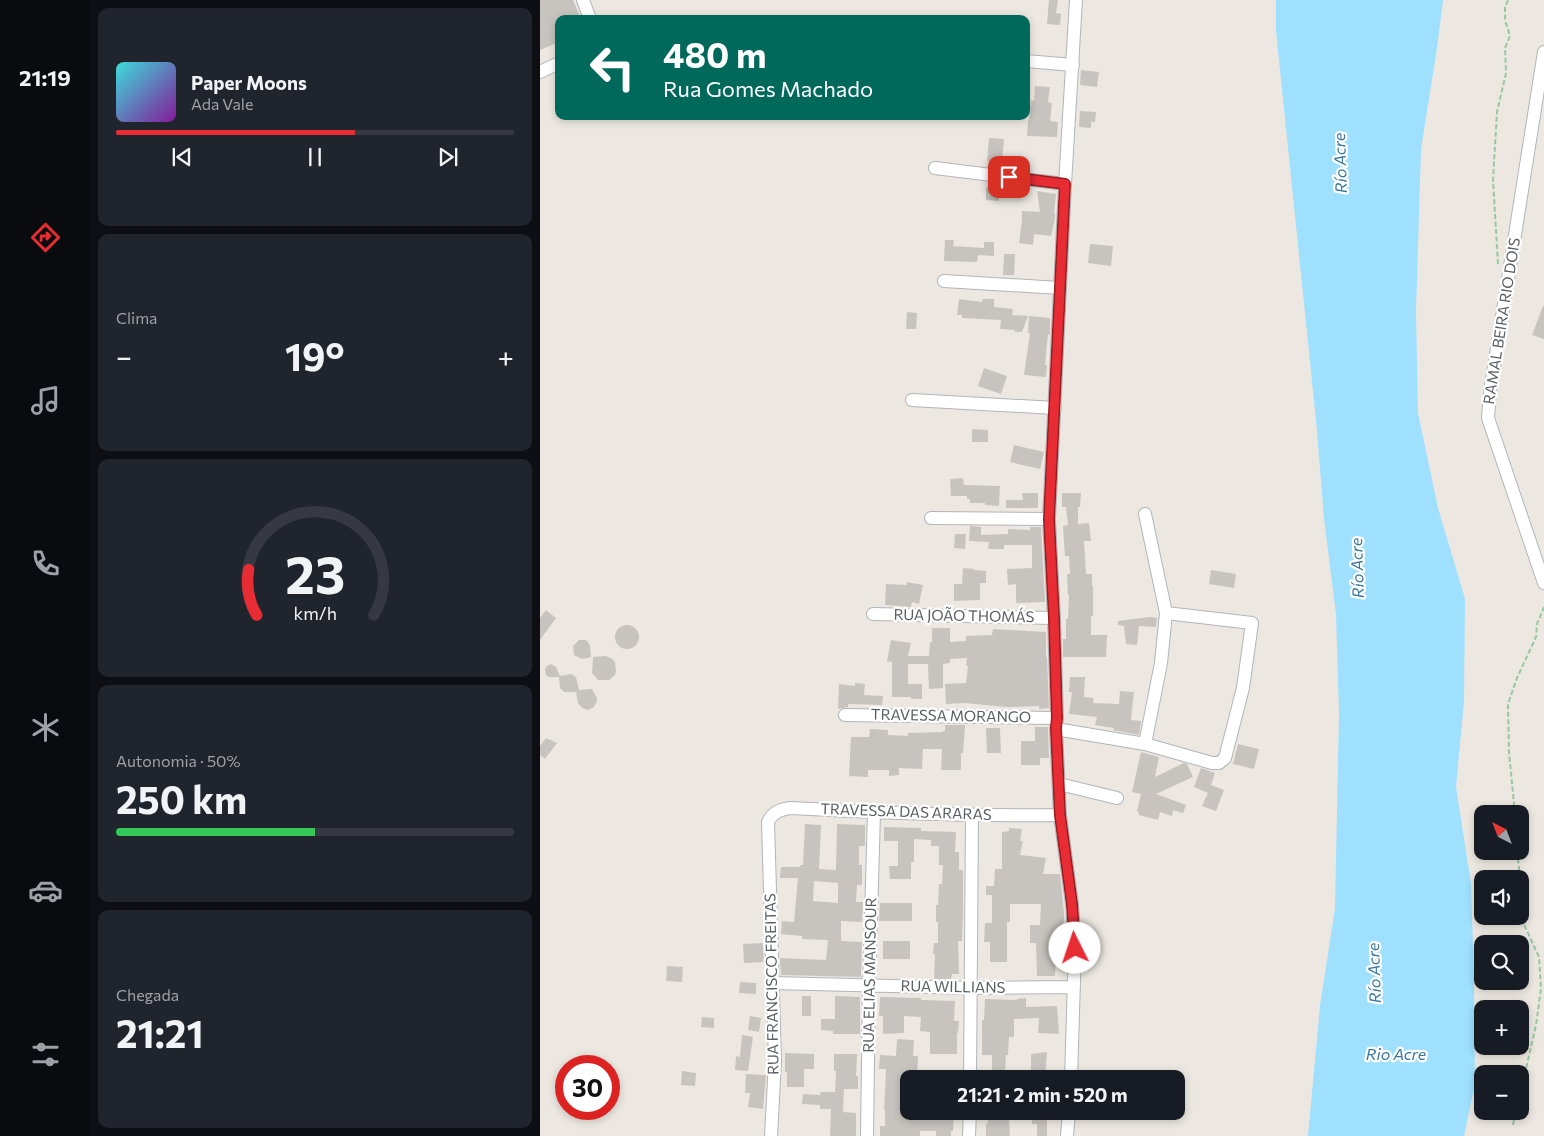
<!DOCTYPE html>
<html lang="pt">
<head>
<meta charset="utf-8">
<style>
	body { margin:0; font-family:Commissioner,sans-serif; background:#20242c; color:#f1f3f6; height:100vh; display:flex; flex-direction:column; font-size:19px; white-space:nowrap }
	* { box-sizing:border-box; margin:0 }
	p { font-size:16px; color:#9ea1a6 }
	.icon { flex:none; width:28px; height:28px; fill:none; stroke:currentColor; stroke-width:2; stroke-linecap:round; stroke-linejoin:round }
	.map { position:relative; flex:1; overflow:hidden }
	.panel { display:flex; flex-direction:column; gap:8px; padding:8px; background:#0d0f14; width:450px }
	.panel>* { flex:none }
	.top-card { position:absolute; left:15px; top:15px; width:475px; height:105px; border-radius:10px; box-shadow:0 2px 8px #0003; background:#00695c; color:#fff; overflow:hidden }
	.needle { width:32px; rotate:318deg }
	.tools { position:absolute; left:934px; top:805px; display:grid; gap:10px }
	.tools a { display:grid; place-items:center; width:55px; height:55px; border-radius:10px; background:#171b24; box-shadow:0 2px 8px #0003; font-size:25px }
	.speed { position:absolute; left:15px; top:1055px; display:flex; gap:10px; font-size:25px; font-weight:700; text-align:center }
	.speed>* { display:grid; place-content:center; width:65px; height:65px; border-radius:50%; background:#171b24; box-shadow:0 2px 8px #0003; line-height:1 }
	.speed .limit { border:8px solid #d22; background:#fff; color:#111 }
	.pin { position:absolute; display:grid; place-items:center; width:42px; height:42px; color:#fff; margin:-21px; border-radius:10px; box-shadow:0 2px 8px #0006 }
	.me { position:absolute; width:55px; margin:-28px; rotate:356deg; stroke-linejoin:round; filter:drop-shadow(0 0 4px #0008) }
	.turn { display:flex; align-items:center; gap:18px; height:105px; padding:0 25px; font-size:22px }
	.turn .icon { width:65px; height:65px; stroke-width:2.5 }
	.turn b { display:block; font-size:35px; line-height:42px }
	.big { font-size:38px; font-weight:700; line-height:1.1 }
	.panel .tile { flex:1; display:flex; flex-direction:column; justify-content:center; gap:8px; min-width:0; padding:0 18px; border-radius:10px; background:#20242c }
	.panel .dial { align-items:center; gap:0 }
	.dial svg { height:130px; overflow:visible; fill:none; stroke:#363941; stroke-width:7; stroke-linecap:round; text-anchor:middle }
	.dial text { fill:#f1f3f6; stroke:none }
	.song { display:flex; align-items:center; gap:15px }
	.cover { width:60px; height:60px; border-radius:8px; background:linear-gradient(135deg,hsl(180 70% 55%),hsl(290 70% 35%)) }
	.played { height:5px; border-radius:2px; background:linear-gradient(90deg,#e72c34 60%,#363941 60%) }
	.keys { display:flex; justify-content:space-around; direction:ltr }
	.heat { display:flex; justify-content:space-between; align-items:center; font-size:28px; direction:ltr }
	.charge { height:8px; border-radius:4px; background:linear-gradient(90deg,#34c759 50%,#363941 0) }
	.trip { position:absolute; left:360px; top:1070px; width:285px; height:50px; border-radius:10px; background:#171b24; box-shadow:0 2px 8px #0003; font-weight:700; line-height:50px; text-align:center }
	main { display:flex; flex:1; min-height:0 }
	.dock { display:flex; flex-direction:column; width:90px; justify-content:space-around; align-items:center; background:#090b0e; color:#9ea1a6 }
	.dock .icon { width:35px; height:35px }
	.dock .selected { color:#e72c34 }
	.dock b { font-size:22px; color:#f1f3f6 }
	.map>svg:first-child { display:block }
	.water { fill:#9fe0fe }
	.building { fill:#c7c3be; fill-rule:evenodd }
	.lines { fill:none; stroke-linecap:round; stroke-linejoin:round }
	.minor-casing { stroke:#b1b5b8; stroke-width:14 }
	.path { stroke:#97c89f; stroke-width:2; stroke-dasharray:5 2.5; stroke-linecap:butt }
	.minor { stroke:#fff; stroke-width:12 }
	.route-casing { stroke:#961d22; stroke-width:12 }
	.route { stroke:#e72c34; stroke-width:9 }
	.labels { text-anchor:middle; stroke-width:4.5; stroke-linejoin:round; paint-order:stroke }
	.street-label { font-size:15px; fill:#595e62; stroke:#fff }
	.water-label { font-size:16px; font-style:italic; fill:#38779e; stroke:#fff }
</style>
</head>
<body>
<main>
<nav class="dock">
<b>21:19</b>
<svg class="icon selected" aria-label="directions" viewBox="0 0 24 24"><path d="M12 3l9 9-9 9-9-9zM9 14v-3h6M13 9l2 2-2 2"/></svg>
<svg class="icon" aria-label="music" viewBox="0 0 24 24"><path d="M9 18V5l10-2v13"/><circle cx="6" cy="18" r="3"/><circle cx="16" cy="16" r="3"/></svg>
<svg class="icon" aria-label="phone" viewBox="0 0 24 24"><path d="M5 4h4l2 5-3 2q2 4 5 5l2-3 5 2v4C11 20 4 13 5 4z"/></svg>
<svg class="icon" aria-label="climate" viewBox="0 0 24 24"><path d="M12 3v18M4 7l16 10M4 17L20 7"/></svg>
<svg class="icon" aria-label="car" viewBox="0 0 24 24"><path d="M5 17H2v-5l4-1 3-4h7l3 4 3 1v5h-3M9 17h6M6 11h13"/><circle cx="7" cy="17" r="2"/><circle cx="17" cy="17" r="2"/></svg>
<svg class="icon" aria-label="filters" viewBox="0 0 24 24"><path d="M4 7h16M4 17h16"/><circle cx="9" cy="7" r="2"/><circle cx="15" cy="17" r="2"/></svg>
</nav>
<section class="panel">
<div class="tile">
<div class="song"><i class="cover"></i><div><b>Paper Moons</b><p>Ada Vale</p></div></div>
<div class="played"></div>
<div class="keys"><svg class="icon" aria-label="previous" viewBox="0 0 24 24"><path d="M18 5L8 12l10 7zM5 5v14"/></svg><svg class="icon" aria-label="pause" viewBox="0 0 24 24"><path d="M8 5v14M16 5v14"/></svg><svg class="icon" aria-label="next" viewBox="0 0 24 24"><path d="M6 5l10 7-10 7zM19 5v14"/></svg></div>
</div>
<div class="tile"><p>Clima</p>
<div class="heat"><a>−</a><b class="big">19°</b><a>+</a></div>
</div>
<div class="tile dial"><svg viewBox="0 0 100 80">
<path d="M14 69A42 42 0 1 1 86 69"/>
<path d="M14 69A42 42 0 0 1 9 41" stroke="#e72c34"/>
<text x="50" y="56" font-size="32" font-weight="700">23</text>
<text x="50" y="72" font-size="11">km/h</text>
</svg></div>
<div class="tile"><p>Autonomia · 50%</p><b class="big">250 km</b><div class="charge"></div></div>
<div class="tile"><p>Chegada</p><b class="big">21:21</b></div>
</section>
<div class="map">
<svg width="1004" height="1136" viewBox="0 0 1004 1136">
	<rect width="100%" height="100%" fill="#ece8e1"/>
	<path class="water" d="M736 0H903L897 48 881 149 876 311 878 413 898 508 925 599 924 701 916 787 931 883 934 982 935 1083 924 1136H768L780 1006 795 908 799 713 796 614 784 518 776 420 736 31Z"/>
	<path class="building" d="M0 0H33L41 19H19V42L0 50Z
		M509 0H518L516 13 521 14 520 25 507 24Z
		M541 70 559 72 557 87 540 85Z
		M495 86 510 87 508 102 512 103 510 121 518 122 517 137 487 136 488 120H489L491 100 494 101Z
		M540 111 556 112 555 122H551V128L539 127Z
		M449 138 464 139 462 162 447 161Z
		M446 187 459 188V201L446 200Z
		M497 191 516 194 514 213H515V219L511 236 494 234 493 245 479 243 482 220V211L500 212Z
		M405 240H414L413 246 444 248V242H454V256L438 255 437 262 404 261Z
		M550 244 573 246 571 266 548 263Z
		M464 254H475L474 275H463Z
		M419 299 442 302 443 299H454V307L473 309 472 315 488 316 482 332H475V330L460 329 461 320 422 318V315H417Z
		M1003 306H1004V339L992 335Z
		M367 312 377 313 376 329H366Z
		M489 316 510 318V335L508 334 505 365H507L506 377 484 375 490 333H488Z
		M444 368 467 376 461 394 438 386Z
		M432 429 448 430V442H432Z
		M474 445 504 452 500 469 470 462Z
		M423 478 424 485 460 486 459 506 445 505V503H430V499H427V496H411L410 479Z
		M482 493H498V508H466V500H483Z
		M522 493H541L540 507H538V524L549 523 551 541H544L546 574H552V586H553V616H551V635H567L566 657H523V639H526V619H528L529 595H528L527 574H530L529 556H525L523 526 528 525 526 507H522Z
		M430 526 441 527V535L468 534V529L490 530V527H501L505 602 476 603V584L468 585 467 569 492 568V545H464V549H448L449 542 429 541Z
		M415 534H426L425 549 414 548Z
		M423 568 434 569V570L446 571V583H440V600L414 601V584H422Z
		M671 570 696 574 694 588 669 584Z
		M367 582 383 585 379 604 372 602 371 607 345 605 346 584 367 585Z
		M6 610 16 618 0 640V618Z
		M610 617 617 618 616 627 599 626 597 645 586 644 584 626 578 625V621Z
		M75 637a12 12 0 1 1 24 0a12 12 0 1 1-24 0Z
		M392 628H410V642L426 641V636L452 635 453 629 506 632V657H507L509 708 499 709V706L466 707 425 703 406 704 405 684 426 683 428 666H426L427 658 410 659V663L403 664V688L389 689 388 664H368V684H382V699H371V697H352V662L347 661 351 640 371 643 368 656H389L390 642H392Z
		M39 640H46L50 645 51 657 42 659 34 655 33 646Z
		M65 656 71 658 75 662 76 671 75 675 69 680H58L52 673 53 657Z
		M11 664 16 667 20 676 31 674 36 677 39 690 52 689 57 698V701L54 707 48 710 42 708 38 703 36 692H24L20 688 19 677H9L6 675 5 669 7 666Z
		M530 677H545L544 697 554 698 553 703 579 704 580 691 594 692 591 720 601 721 599 735 573 730 574 728 555 725 557 717 529 714 532 692H529Z
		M315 683 325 684 324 695 343 696 342 705 308 704V707L298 709 299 684 315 686Z
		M405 725H425L423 753H421V770H401L402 749H383L382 769 359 768V775L349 776V770H328V777L309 776 311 737H329L330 729 348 730V735L368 736V733L403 732V731H405Z
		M495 727H508L509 758H500V765H481V741H495Z
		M446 728H460L461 753H447Z
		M6 738 17 743 5 759 0 755V746Z
		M698 744 719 749 714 769 693 764Z
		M601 752 619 757 615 777 644 763 647 764 653 777 616 794 646 805 643 813 633 810 632 816 620 812 618 820 599 815V812L597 811 601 794 592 792Z
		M661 768 675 773 671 785 684 790 676 811 662 806 668 793 654 787Z
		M265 824 281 825 279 869 296 870 297 824 325 825V846H319V865H322V885H317L316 902H323L322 922 301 921V941L322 942 321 977 241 975 240 958 286 960 288 940 262 939V936L241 934 242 921 254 922 258 878H240L241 867H260V865H263ZM274 881 298 883V903L273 901Z
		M344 827 381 828V831L416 832 415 852H419V870H423V914L422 941H418L419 974H412L411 979H394L395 954H393L394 943H398V922H396V905H398L399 884H402L403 865H399V846H391V840L374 839V862H371V879H350L349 866H358V841H344Z
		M469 828 482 829 480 841H483L480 855 506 858 503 874H520L524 913 523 943H517L515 976H497L496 943H490V925H500L501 904H470V922H467V962H450V942H444L445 923H452V895H446V886H454L455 869H462V832L469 831Z
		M340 903H372V921H339Z
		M343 941H370V959H343Z
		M223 943 224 962 204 963 203 944Z
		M127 966 143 967 142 982 126 981Z
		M200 982 216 983V994L199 993Z
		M262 996H271V1016H262Z
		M295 996 320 997V1034H293V1031L281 1030V1019H295Z
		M340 997 381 998V1000L415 1001 414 1021H419L418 1033H417V1054H390V1032L380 1031 381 1017 364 1016V1033L343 1034V1016H339Z
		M486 998V1007L517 1006 519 1034 498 1033 499 1018 474 1019V1037H469L468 1055H466L465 1072H463L462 1079H452V1055H442V1020H444L445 999 477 1000V999Z
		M210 1016 221 1018 219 1032 208 1030Z
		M162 1017 174 1018V1028L161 1027Z
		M202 1035 213 1037 208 1071 195 1070 196 1056 200 1057Z
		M357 1039 374 1040 373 1056H378L377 1079H369V1111H414L413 1131H411V1136H396V1131H380V1136H340V1126H345V1110H344L346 1069H339L340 1055 356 1056Z
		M507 1052 505 1079H491V1054Z
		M245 1053 274 1054V1069H264V1087H247V1072H245Z
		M294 1054H317L316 1076H318V1089H304L303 1112 316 1113V1136H290L291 1109H280V1105L262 1104 263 1094 280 1095 281 1092H295L296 1071H294Z
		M142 1071 156 1073 155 1086 141 1085Z
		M206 1074 226 1075 223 1109 208 1107 210 1093H205Z
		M448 1111H507V1136H497V1124H492V1120L469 1119 470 1136H446V1123L448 1124Z"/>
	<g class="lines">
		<defs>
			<path id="minor" d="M43 0 50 19
				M1004 52 950 392 948 418 1004 583
				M486 61 533 65
				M0 72 19 63
				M395 168 525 184
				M404 281 520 288
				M372 400 515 408
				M391 518 509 519
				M333 614 514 618
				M305 715 517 718
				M516 729 605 744 672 763H679L685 758 703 688 712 623 626 613
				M605 744 621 663 626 613 605 514
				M519 784 577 798
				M232 983 431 988 534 987
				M430 1079 432 816
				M531 1079 535 948 532 904 520 815 516 729 517 718 514 618 509 519 525 184 536 0
				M231 1136 235 1061 228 822C233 812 239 810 250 808 340 813 430 816 520 815
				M327 1136 329 986 334 813
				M429 1136 430 1111
				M527 1136 529 1111"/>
		</defs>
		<use href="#minor" class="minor-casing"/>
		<path class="path" d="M958 264 953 180 957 112 966 73 965 48 970 36 965 20V7L968 0
			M975 814 969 752 968 704 977 678 996 637 997 624 1004 607
			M977 851 981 885V918L999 957 1001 989 996 1025 980 1095
			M973 1125 976 1111"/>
		<use href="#minor" class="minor"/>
	</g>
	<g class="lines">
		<defs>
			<path id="route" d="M469 177 525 184 509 519 514 618 517 718 516 728 520 815 532 904 535 948"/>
		</defs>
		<use href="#route" class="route-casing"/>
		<use href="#route" class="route"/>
	</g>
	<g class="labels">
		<g class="street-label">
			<text transform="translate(962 321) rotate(-81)" y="5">RAMAL BEIRA RIO DOIS</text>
			<text transform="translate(424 616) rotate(1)" y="5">RUA JOÃO THOMÁS</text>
			<text transform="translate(411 716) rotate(1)" y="5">TRAVESSA MORANGO</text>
			<text transform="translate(366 812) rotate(2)" y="5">TRAVESSA DAS ARARAS</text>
			<text transform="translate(330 975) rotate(-89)" y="5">RUA ELIAS MANSOUR</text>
			<text transform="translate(232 984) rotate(-91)" y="5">RUA FRANCISCO FREITAS</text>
			<text transform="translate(413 987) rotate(1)" y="5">RUA WILLIANS</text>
		</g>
		<g class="water-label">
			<text transform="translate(800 163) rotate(-92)" y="6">Río Acre</text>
			<text transform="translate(817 568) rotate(-92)" y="6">Río Acre</text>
			<text transform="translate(834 973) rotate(-92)" y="6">Río Acre</text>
			<text x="856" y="1060">Rio Acre</text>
		</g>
	</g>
</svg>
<div class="tools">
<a><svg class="needle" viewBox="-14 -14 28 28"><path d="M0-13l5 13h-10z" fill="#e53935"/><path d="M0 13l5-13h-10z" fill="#9ea1a6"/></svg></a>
<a><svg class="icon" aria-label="sound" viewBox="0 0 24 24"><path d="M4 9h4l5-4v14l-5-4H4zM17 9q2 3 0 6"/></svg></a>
<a><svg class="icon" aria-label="search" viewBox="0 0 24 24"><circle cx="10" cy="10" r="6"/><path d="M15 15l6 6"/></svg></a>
<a>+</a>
<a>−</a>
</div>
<div class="speed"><div class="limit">30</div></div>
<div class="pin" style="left:469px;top:177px;background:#d93025"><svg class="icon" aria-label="arrive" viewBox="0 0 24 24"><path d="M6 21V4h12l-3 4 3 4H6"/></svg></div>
<svg class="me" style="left:535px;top:948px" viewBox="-20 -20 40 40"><circle r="19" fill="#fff"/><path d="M0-13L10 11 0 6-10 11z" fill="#e72c34"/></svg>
<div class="trip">21:21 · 2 min · 520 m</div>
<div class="top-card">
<div class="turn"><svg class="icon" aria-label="left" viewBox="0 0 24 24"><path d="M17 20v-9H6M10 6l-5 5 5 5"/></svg><div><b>480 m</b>Rua Gomes Machado</div></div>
</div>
</div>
</main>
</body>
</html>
